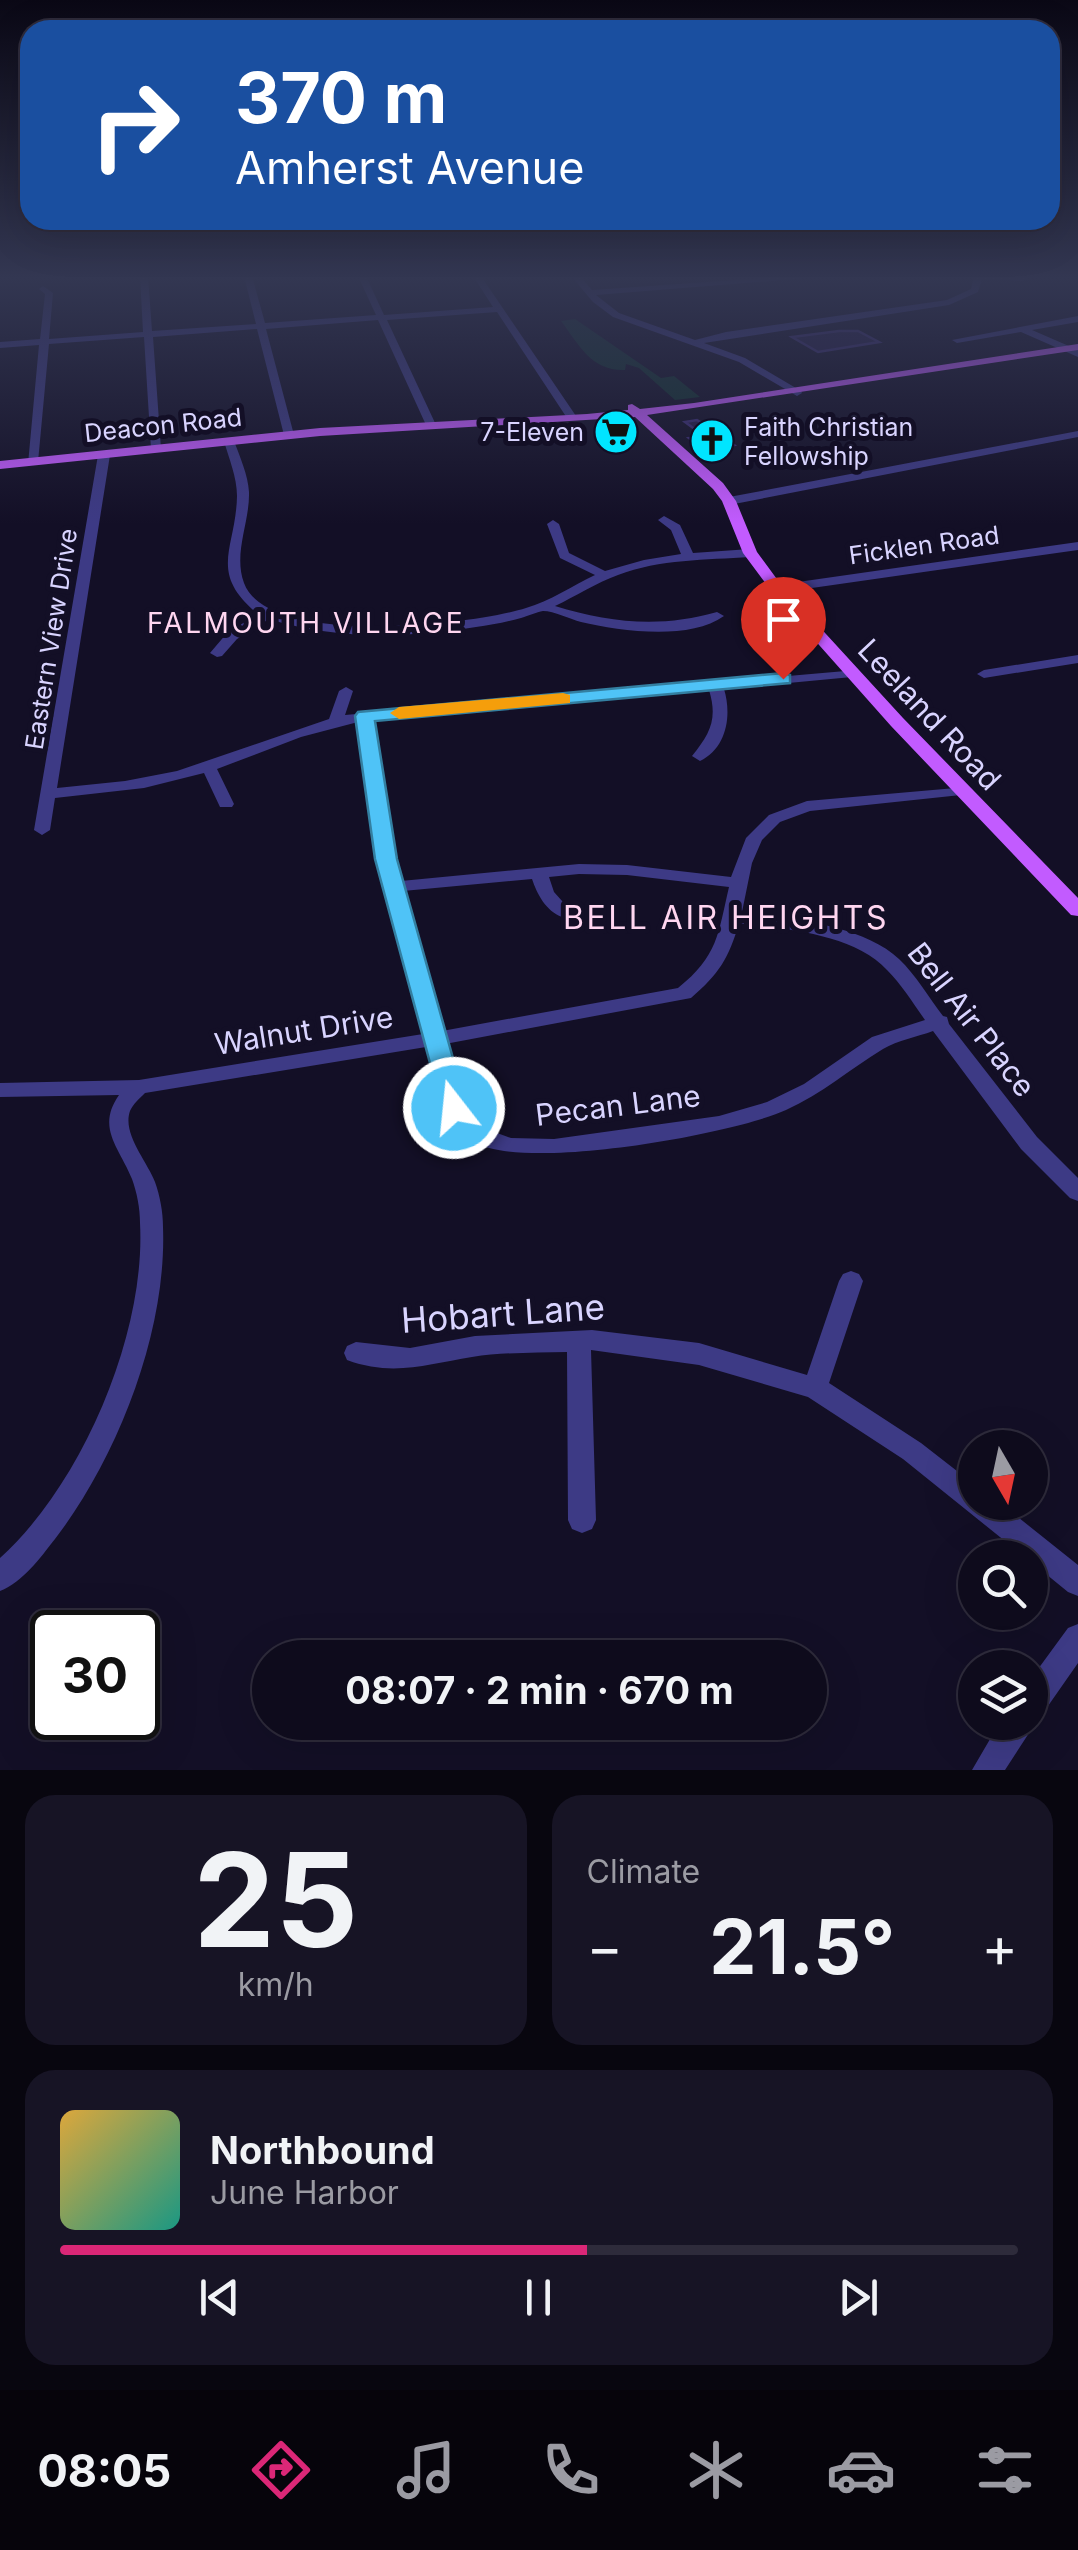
<!DOCTYPE html>
<html lang="en">
<head>
<meta charset="utf-8">
<style>
	body { margin:0; font-family:Inter,sans-serif; background:#171425; color:#f1f3f6; height:100vh; display:flex; flex-direction:column; font-size:38px; white-space:nowrap }
	* { box-sizing:border-box; margin:0 }
	p { font-size:32px; color:#9b9ba3 }
	.icon { flex:none; width:55px; height:55px; fill:none; stroke:currentColor; stroke-width:2; stroke-linecap:round; stroke-linejoin:round }
	.map { position:relative; height:1770px; overflow:hidden }
	.side { display:flex; flex-direction:column; gap:25px; padding:25px; background:#08060f; flex:1 }
	.side>* { flex:none }
	.banner { position:absolute; left:20px; top:20px; width:1040px; height:210px; border-radius:30px; box-shadow:0 10px 40px #0002,0 0 0 2px #2e2b3b; background:#1a4fa0; color:#fff; overflow:hidden }
	.needle { width:65px; rotate:171deg }
	.buttons { position:absolute; left:958px; top:1430px; display:grid; gap:20px }
	.buttons a { display:grid; place-items:center; width:90px; height:90px; border-radius:50%; background:#0e0b1c; box-shadow:0 10px 40px #0002,0 0 0 2px #2e2b3b; font-size:50px }
	.speed { position:absolute; left:30px; top:1610px; display:flex; gap:20px; font-size:50px; font-weight:700; text-align:center }
	.speed>* { display:grid; place-content:center; width:130px; height:130px; border-radius:50%; background:#0e0b1c; box-shadow:0 10px 40px #0002,0 0 0 2px #2e2b3b; line-height:1 }
	.speed .limit { border:5px solid #111; border-radius:15px; background:#fff; color:#111 }
	.pin { position:absolute; display:grid; place-items:center; width:85px; height:85px; color:#fff; margin:-102px -42px; border-radius:50% 50% 50% 0; rotate:-45deg; box-shadow:0 0 10px #0007 }
	.pin .icon { rotate:45deg }
	.me { position:absolute; width:110px; margin:-55px; rotate:344deg; stroke-linejoin:round; filter:drop-shadow(0 0 8px #0008) }
	.turn { display:flex; align-items:center; gap:35px; height:210px; padding:0 50px; font-size:45px }
	.turn .icon { width:130px; height:130px; stroke-width:2.5 }
	.turn b { display:block; font-size:70px; line-height:85px }
	.big { font-size:75px; font-weight:700; line-height:1.1 }
	.side .tile { flex:1; display:flex; flex-direction:column; justify-content:center; gap:15px; min-width:0; padding:0 35px; border-radius:30px; background:#171425 }
	.side .dial { align-items:center; gap:0 }
	.dial b { font-size:130px; line-height:1 }
	.song { display:flex; align-items:center; gap:30px }
	.cover { width:120px; height:120px; border-radius:15px; background:linear-gradient(135deg,hsl(40 70% 55%),hsl(170 70% 35%)) }
	.played { height:10px; border-radius:5px; background:linear-gradient(90deg,#db2777 55%,#2e2b3b 55%) }
	.keys { display:flex; justify-content:space-around; direction:ltr }
	.heat { display:flex; justify-content:space-between; align-items:center; font-size:55px; direction:ltr }
	.side .tiles { flex:1; display:grid; gap:25px; grid-template-columns:1fr 1fr }
	.tile:last-child { grid-column:span 2 }
	.trip { position:absolute; left:252px; top:1640px; width:575px; height:100px; border-radius:50px; background:#0e0b1c; box-shadow:0 10px 40px #0002,0 0 0 2px #2e2b3b; font-weight:700; line-height:100px; text-align:center }
	.tab-bar { display:flex; height:160px; justify-content:space-around; align-items:center; background:#06040b; color:#9b9ba3 }
	.tab-bar .icon { width:70px; height:70px }
	.tab-bar .active { color:#db2777 }
	.tab-bar b { font-size:45px; color:#f1f3f6 }
	.map>svg:first-child { display:block }
	.green { fill:#12302f }
	.building { fill:#241b47; stroke:#3b2d73; stroke-width:2.5 }
	.lines { fill:none; stroke-linecap:round; stroke-linejoin:round }
	.minor { fill:#3d3a85; fill-rule:evenodd }
	.major { fill:#c25bff; fill-rule:evenodd }
	.route { fill:#4fc3f7; stroke:#337fa1; stroke-width:2.5 }
	.slow { fill:#f59e0b }
	.labels { text-anchor:middle; stroke-width:10; stroke-linejoin:round; paint-order:stroke }
	.far-street-label { font-size:25px; fill:#d9d4ff; stroke:#130f26 }
	.far-poi-label { font-size:25px; fill:#d9d4ff; stroke:#130f26; text-anchor:start }
	.far-neighbourhood-label { font-size:28px; letter-spacing:2.5px; fill:#ffd6f0; stroke:#130f26 }
	.street-label { font-size:30px; fill:#d9d4ff; stroke:#130f26 }
	.neighbourhood-label { font-size:32px; letter-spacing:2.5px; fill:#ffd6f0; stroke:#130f26 }
	.near-street-label { font-size:35px; fill:#d9d4ff; stroke:#130f26 }
</style>
</head>
<body>
<div class="map">
<svg width="1078" height="1770" viewBox="0 0 1078 1770">
	<rect width="100%" height="100%" fill="#130f26"/>
	<path class="green" d="M575 319 661 378 674 376 700 397 675 400 639 368 626 364 625 370C591 371 580 346 561 321Z"/>
	<path class="building" d="M839 331H858L879 342 818 352 792 337Z
		M697 420 718 433 734 445 705 450 689 438 704 436 685 422Z"/>
	<g class="lines">
		<path class="minor" d="M140 276H148L152 331 256 324 244 276H252L265 323 376 315 358 276H366L384 315 493 307 473 276H481L576 416 567 418 497 312 387 320 436 425 431 428 426 425 378 320 266 329 294 435 289 438 284 435 257 329 153 337 161 449 156 452 151 449 144 337 49 344 38 462 28 464 39 345 0 348V342L40 339 45 294 39 289 43 286 53 293 49 339 143 332Z
			M571 276H580L592 290 791 276H832L596 295 619 313 695 340 726 332 947 300 971 289 974 276 1027 278 1023 281 982 279 978 292 949 305 704 343 745 358 801 391 802 393 797 396 739 362 613 317 593 302Z
			M1078 316V322L1032 330 1078 350V357L1021 332 957 343 952 340Z
			M1078 431V437L729 505 723 501 729 497Z
			M229 438 234 441C240 457 248 475 249 492 250 522 233 553 244 583 268 648 473 625 526 608 550 601 572 586 595 575L560 558 547 524 553 520 559 524 569 553 605 571 644 560 681 554 671 530 658 520 664 516 680 525 693 553 750 549 756 553 750 557C706 560 660 559 618 575 596 583 576 596 555 606 609 623 662 628 717 612L724 616C689 641 620 631 581 622 570 619 554 611 543 611 537 612 527 616 521 618 506 622 491 625 476 627 409 638 334 640 269 619L237 639 222 656 217 657 210 653 227 633 258 614C207 572 236 549 237 496 237 477 229 459 224 441Z
			M104 452 110 455 57 788 125 781 177 771 329 719 339 691 346 687 353 691 345 715 857 670V676L852 677 724 689C732 715 727 748 700 761L692 756C710 734 718 719 709 690L373 721 395 859 401 881 579 864 627 865 731 877 746 838 769 815 807 801 967 787 969 790 961 795 810 811 780 822 762 840 752 863 742 912C789 918 863 925 899 959 916 975 929 998 943 1016L947 1017 949 1024 1037 1137 1078 1178V1201L1070 1198 1021 1149 933 1031C917 1037 898 1040 883 1049 850 1069 822 1094 786 1110 734 1134 519 1173 473 1141 441 1119 436 1081 426 1047L145 1093C140 1098 133 1104 130 1111 122 1134 147 1161 155 1182 160 1196 163 1212 163 1227 167 1331 118 1457 55 1539 40 1558 23 1582 0 1591V1558C82 1484 146 1334 140 1223 140 1208 137 1193 132 1179 119 1147 96 1128 119 1095L0 1097V1083L139 1080 423 1034 377 859 358 722 301 737 217 769 234 804 232 807H220L204 773 144 788 55 798 50 830 42 835 34 830 98 455ZM579 874 627 875 729 887C718 934 718 956 678 988L442 1031 403 891 532 879C537 894 546 911 562 917L571 911 554 892 549 877ZM739 923C785 929 854 934 887 970 901 984 913 1003 925 1020L872 1037 804 1084 767 1102 719 1116 554 1139 511 1138 489 1130 463 1105 445 1044 691 998C719 974 729 958 739 923Z
			M1078 542V550L777 593 770 589 777 585Z
			M1078 655V663L984 678 977 674 984 670Z
			M851 1271 859 1274 863 1281 829 1383 921 1443 975 1485V1502H999L1078 1565V1596L1068 1592 1030 1561V1558H1026L903 1459 808 1397 699 1365 591 1350 596 1520 592 1529 582 1533 572 1529 568 1520 567 1352C536 1353 503 1352 472 1357 428 1364 393 1377 347 1360L344 1353 347 1346 356 1342 410 1348 475 1336 592 1330 699 1343 807 1375 839 1281 843 1274Z
			M1078 1624V1663L1041 1716 1032 1719 1029 1733 1005 1770H972L1000 1722H1030V1680L1068 1628Z"/>
		<path class="major" d="M1078 344V350L647 415 723 483 736 501 757 552 782 586 903 718 1078 898V916L1071 915 891 726 772 592 743 553 722 501 713 489 635 417 320 436 0 469V461L320 428 587 414 628 410V405L632 404 640 409 694 403Z"/>
	</g>
	<linearGradient id="sky" x2="0" y2="1"><stop stop-color="#0a0815"/><stop offset="0.53" stop-color="#333752"/><stop offset="1" stop-color="#333752" stop-opacity="0"/></linearGradient>
	<rect width="1078" height="524" fill="url(#sky)"/>
	<path class="route" d="M783 673 790 675V683L375 721 397 859 467 1108 463 1115H444L375 859 355 716 358 712Z"/>
	<path class="slow" d="M563 693 570 695V703L399 719 390 713 399 707Z"/>
	<defs>
		<symbol id="supermarket-disc" viewBox="-11 -11 22 22"><circle r="9.5" fill="#00e5ff" stroke="#130f26"/><path d="M-6-5.5h2.5l.6 2H6L4.5 2H-2.5L-4.4-4H-6ZM-1.5 3.2a1.3 1.3 0 1 0 .1 0ZM3 3.2a1.3 1.3 0 1 0 .1 0Z" fill="#111"/></symbol>
		<symbol id="church-disc" viewBox="-11 -11 22 22"><circle r="9.5" fill="#00e5ff" stroke="#130f26"/><path d="M-1.2-6h2.4v3.5h3.3v2.4h-3.3V6h-2.4V-.1h-3.3v-2.4h3.3Z" fill="#111"/></symbol>
	</defs>
	<g fill-rule="evenodd">
		<use href="#supermarket-disc" x="591" y="407" width="50" height="50"/>
		<use href="#church-disc" x="687" y="416" width="50" height="50"/>
	</g>
	<g class="labels">
		<g class="far-street-label">
			<text transform="translate(163 425) rotate(-6)" y="9">Deacon Road</text>
			<text transform="translate(924 545) rotate(-8)" y="9">Ficklen Road</text>
			<text transform="translate(51 639) rotate(-81)" y="9">Eastern View Drive</text>
		</g>
		<g class="far-poi-label">
			<text x="744" y="436">Faith Christian<tspan x="744" dy="29">Fellowship</tspan></text>
			<text x="584" y="441" text-anchor="end">7-Eleven</text>
		</g>
		<g class="far-neighbourhood-label">
			<text x="306" y="633">FALMOUTH VILLAGE</text>
		</g>
		<g class="street-label">
			<text transform="translate(929 715) rotate(47)" y="10">Leeland Road</text>
			<text transform="translate(971 1020) rotate(52)" y="10">Bell Air Place</text>
			<text transform="translate(304 1031) rotate(-9)" y="10">Walnut Drive</text>
			<text transform="translate(618 1106) rotate(-7)" y="10">Pecan Lane</text>
		</g>
		<g class="neighbourhood-label">
			<text x="726" y="929">BELL AIR HEIGHTS</text>
		</g>
		<g class="near-street-label">
			<text transform="translate(503 1314) rotate(-4)" y="12">Hobart Lane</text>
		</g>
	</g>
</svg>
<div class="buttons">
<a><svg class="needle" viewBox="-14 -14 28 28"><path d="M0-13l5 13h-10z" fill="#e53935"/><path d="M0 13l5-13h-10z" fill="#9b9ba3"/></svg></a>
<a><svg class="icon" aria-label="search" viewBox="0 0 24 24"><circle cx="10" cy="10" r="6"/><path d="M15 15l6 6"/></svg></a>
<a><svg class="icon" aria-label="layers" viewBox="0 0 24 24"><path d="M12 4l9 5-9 5-9-5zM3 14l9 5 9-5"/></svg></a>
</div>
<div class="speed"><div class="limit">30</div></div>
<div class="pin" style="left:783px;top:679px;background:#d93025"><svg class="icon" aria-label="arrive" viewBox="0 0 24 24"><path d="M6 21V4h12l-3 4 3 4H6"/></svg></div>
<svg class="me" style="left:454px;top:1108px" viewBox="-20 -20 40 40"><circle r="17" fill="#4fc3f7" stroke="#fff" stroke-width="3"/><path d="M0-11L8 9 0 5-8 9z" fill="#fff"/></svg>
<div class="trip">08:07 · 2 min · 670 m</div>
<div class="banner">
<div class="turn"><svg class="icon" aria-label="right" viewBox="0 0 24 24"><path d="M7 20v-9h11M14 6l5 5-5 5"/></svg><div><b>370 m</b>Amherst Avenue</div></div>
</div>
</div>
<section class="side">
<div class="tiles">
<div class="tile dial"><b>25</b><p>km/h</p></div>
<div class="tile"><p>Climate</p>
<div class="heat"><a>−</a><b class="big">21.5°</b><a>+</a></div>
</div>
<div class="tile">
<div class="song"><i class="cover"></i><div><b>Northbound</b><p>June Harbor</p></div></div>
<div class="played"></div>
<div class="keys"><svg class="icon" aria-label="previous" viewBox="0 0 24 24"><path d="M18 5L8 12l10 7zM5 5v14"/></svg><svg class="icon" aria-label="pause" viewBox="0 0 24 24"><path d="M8 5v14M16 5v14"/></svg><svg class="icon" aria-label="next" viewBox="0 0 24 24"><path d="M6 5l10 7-10 7zM19 5v14"/></svg></div>
</div>
</div>
</section>
<nav class="tab-bar">
<b>08:05</b>
<svg class="icon active" aria-label="directions" viewBox="0 0 24 24"><path d="M12 3l9 9-9 9-9-9zM9 14v-3h6M13 9l2 2-2 2"/></svg>
<svg class="icon" aria-label="music" viewBox="0 0 24 24"><path d="M9 18V5l10-2v13"/><circle cx="6" cy="18" r="3"/><circle cx="16" cy="16" r="3"/></svg>
<svg class="icon" aria-label="phone" viewBox="0 0 24 24"><path d="M5 4h4l2 5-3 2q2 4 5 5l2-3 5 2v4C11 20 4 13 5 4z"/></svg>
<svg class="icon" aria-label="climate" viewBox="0 0 24 24"><path d="M12 3v18M4 7l16 10M4 17L20 7"/></svg>
<svg class="icon" aria-label="car" viewBox="0 0 24 24"><path d="M5 17H2v-5l4-1 3-4h7l3 4 3 1v5h-3M9 17h6M6 11h13"/><circle cx="7" cy="17" r="2"/><circle cx="17" cy="17" r="2"/></svg>
<svg class="icon" aria-label="filters" viewBox="0 0 24 24"><path d="M4 7h16M4 17h16"/><circle cx="9" cy="7" r="2"/><circle cx="15" cy="17" r="2"/></svg>
</nav>
</body>
</html>
